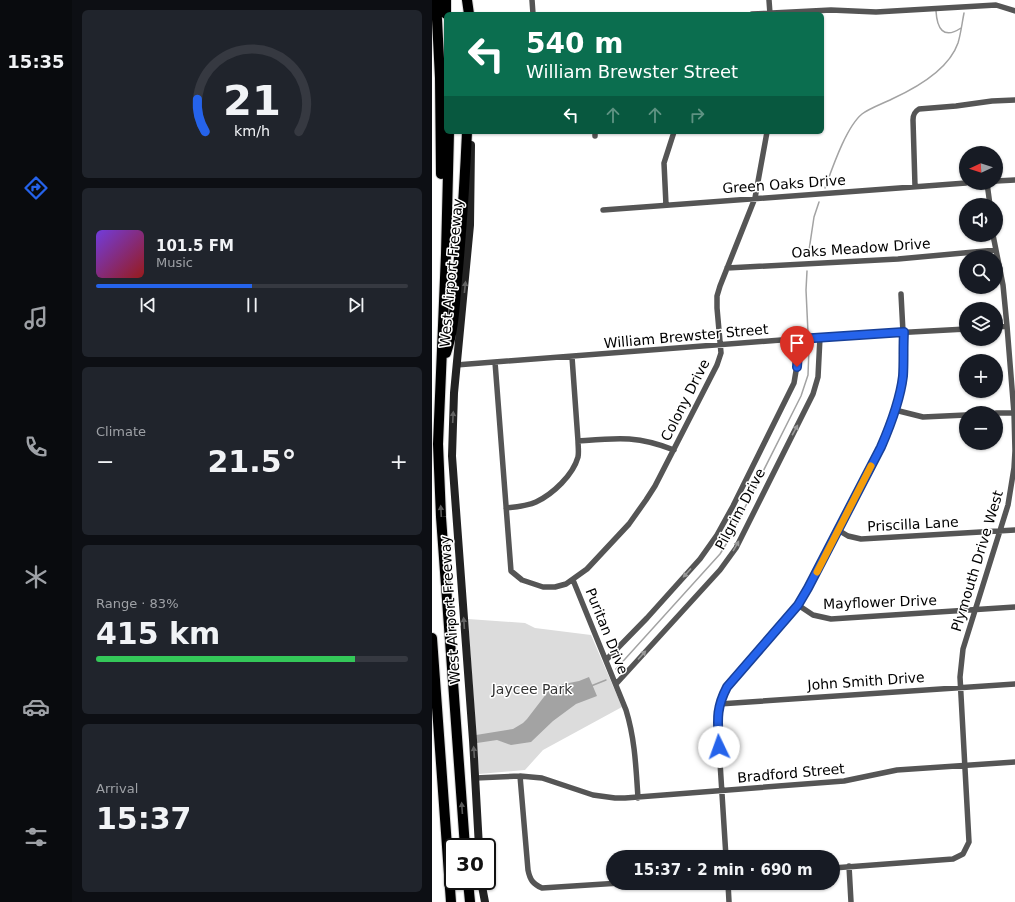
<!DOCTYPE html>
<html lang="en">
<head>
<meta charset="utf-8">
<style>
	body { margin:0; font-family:"DejaVu Sans",sans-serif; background:#20242c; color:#f1f3f6; height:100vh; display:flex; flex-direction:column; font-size:15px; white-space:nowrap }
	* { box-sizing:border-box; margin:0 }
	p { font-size:13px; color:#9ea1a6 }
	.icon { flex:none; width:22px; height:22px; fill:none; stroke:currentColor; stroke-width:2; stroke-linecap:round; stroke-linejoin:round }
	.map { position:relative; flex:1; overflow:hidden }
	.panel { display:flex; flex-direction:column; gap:10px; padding:10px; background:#0d0f14; width:360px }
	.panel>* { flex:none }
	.hud { position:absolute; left:12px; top:12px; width:380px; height:122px; border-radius:6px; box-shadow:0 1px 3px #0004; background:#0b6e4f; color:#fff; overflow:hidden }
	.needle { width:26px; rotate:266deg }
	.controls { position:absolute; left:527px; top:146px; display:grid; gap:8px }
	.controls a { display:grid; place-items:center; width:44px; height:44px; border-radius:50%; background:#171b24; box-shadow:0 1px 3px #0004; font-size:20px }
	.speed { position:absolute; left:12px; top:838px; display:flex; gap:8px; font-size:20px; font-weight:700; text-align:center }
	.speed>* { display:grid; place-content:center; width:52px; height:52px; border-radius:50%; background:#171b24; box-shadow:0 1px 3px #0004; line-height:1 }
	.speed .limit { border:2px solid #111; border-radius:6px; background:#fff; color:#111 }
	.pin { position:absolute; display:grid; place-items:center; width:34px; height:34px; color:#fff; margin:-41px -17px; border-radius:50% 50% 50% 0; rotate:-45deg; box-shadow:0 0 4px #0007 }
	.pin .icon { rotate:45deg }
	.me { position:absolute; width:44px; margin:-22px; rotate:357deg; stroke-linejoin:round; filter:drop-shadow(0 0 3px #0008) }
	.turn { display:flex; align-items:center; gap:14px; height:84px; padding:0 16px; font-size:18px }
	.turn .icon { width:52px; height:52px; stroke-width:2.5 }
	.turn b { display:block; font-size:28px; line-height:34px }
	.lanes { display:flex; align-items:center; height:38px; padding:0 16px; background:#0003; justify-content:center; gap:20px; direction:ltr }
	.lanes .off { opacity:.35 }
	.big { font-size:30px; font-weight:700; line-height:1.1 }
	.panel .card { flex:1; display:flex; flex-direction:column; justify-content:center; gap:6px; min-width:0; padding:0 14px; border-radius:6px; background:#20242c }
	.panel .dial { align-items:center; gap:0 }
	.dial svg { height:104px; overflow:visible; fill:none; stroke:#363941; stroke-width:7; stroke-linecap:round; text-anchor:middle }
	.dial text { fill:#f1f3f6; stroke:none }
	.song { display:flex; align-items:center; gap:12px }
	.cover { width:48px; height:48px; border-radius:6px; background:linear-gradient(135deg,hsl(260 70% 55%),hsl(0 70% 35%)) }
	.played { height:4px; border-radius:2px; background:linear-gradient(90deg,#2563eb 50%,#363941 50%) }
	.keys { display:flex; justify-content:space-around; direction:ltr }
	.heat { display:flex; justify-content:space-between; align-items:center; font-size:22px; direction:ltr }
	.charge { height:6px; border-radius:3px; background:linear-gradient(90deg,#34c759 83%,#363941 0) }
	.trip { position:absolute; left:174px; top:850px; width:234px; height:40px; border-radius:20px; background:#171b24; box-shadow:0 1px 3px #0004; font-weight:700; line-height:40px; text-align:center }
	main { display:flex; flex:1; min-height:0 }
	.tabs { display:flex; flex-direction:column; width:72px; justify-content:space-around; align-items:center; background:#090b0e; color:#9ea1a6 }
	.tabs .icon { width:28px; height:28px }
	.tabs .selected { color:#2563eb }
	.tabs b { font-size:18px; color:#f1f3f6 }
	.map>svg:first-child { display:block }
	.green { fill:#dcdcdc }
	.water { fill:#a3a3a3 }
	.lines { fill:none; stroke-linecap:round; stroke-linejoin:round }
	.stream { stroke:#a3a3a3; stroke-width:1.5 }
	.motorway-casing { stroke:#dbdbdb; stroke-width:12 }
	.minor { stroke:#555; stroke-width:5.5 }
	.secondary { stroke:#222; stroke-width:8 }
	.motorway { stroke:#000; stroke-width:10 }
	.oneway { fill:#646464 }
	.oneway2 { fill:#999 }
	.oneway3 { fill:#595959 }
	.route-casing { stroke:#184099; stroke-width:10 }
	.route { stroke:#2563eb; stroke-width:7 }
	.slow { stroke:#f59e0b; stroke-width:7 }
	.labels { text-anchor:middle; stroke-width:3; stroke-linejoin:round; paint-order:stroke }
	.street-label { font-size:14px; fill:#000; stroke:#fff }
	.park-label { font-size:14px; fill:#333; stroke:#fff }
</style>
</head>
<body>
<main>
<nav class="tabs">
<b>15:35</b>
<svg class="icon selected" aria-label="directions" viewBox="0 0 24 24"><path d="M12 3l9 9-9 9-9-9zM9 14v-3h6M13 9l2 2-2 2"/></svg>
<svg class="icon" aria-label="music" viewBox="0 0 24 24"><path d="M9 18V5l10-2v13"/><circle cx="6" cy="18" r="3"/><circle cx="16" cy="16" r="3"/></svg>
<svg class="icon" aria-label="phone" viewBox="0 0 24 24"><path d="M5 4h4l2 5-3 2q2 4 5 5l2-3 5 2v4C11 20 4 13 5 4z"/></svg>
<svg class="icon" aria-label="climate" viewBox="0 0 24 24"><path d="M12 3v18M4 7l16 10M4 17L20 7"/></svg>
<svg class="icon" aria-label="car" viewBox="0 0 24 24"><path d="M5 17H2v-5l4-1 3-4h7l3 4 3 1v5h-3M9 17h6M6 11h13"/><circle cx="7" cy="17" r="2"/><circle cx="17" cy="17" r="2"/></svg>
<svg class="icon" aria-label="filters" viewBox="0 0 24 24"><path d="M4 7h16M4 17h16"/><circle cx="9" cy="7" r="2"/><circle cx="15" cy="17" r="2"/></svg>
</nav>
<section class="panel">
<div class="card dial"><svg viewBox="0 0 100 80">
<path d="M14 69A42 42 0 1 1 86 69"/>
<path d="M14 69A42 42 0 0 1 8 44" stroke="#2563eb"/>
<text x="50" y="56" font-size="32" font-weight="700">21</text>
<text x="50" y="72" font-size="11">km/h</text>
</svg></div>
<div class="card">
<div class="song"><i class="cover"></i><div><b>101.5 FM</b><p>Music</p></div></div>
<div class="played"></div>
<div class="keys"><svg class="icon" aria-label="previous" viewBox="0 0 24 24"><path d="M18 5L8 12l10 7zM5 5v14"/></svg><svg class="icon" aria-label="pause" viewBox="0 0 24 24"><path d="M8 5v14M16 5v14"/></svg><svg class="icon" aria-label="next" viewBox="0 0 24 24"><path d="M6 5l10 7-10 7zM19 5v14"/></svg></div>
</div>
<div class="card"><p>Climate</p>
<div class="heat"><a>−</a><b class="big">21.5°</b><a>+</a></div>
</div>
<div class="card"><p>Range · 83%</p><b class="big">415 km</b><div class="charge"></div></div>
<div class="card"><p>Arrival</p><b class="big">15:37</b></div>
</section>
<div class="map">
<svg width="583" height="902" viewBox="0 0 583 902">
	<rect width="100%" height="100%" fill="#fff"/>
	<path class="green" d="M36 619 93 623 103 628 159 635 190 707 111 750 93 770 47 774Z"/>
	<path class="water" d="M157 677 165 696 144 704 121 721 99 742 79 745 65 740 45 743 44 735 81 729 91 723 95 719 118 689 127 685 147 681Z"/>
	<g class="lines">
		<path class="stream" d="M504 11C505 28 511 40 529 28
			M393 188C400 169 414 127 430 114 438 108 450 104 460 99 484 88 517 69 526 43 529 33 530 23 532 13
			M376 257 382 217 387 202
			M375 271 374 290 376 333
			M184 669 288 554 296 541 369 396 376 375 377 347
			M159 686 174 680"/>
		<defs>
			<path id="motorway" d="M4 0 8 78 9 174
				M14 0V14
				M35 0 37 14
				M17 132 14 254 6 444 9 517 33 847
				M14 353C23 328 23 295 26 269 30 223 33 178 35 132
				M0 638 19 902
				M36 881 38 902"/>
		</defs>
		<use href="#motorway" class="motorway-casing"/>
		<path class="minor" d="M100 0 101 14
			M337 0 338 14
			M320 14 399 10 444 12 564 5 583 11
			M163 136V132
			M564 181 583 180
			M555 183 558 205
			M483 186 481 120C481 115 482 112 487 109L524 106 560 101 583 100
			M234 205 232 163 242 132
			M171 210 534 183
			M295 268 466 259 564 250
			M564 327 575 326
			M63 362 79 571 90 580 111 587H123L134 584 155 569 197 524 214 500 223 486 285 365 289 353 285 308V296L288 286 323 198 335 132
			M24 365 388 337 534 329
			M463 410 491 417 534 415
			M564 413H582
			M146 441C184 438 205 435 242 450
			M74 508C84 507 95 506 104 502 121 494 141 475 146 457 147 452 146 446 146 441L140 357
			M406 530 416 536 429 539 583 530
			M141 580 194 710C203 739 204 768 206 798
			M366 605 381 615 399 619 583 607
			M174 660 215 618 268 559 285 535 301 506 362 383 367 353V339
			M184 684 288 570 304 548 381 394 386 377 388 337
			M287 704 583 684
			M88 776 96 870C98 880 101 884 110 888L188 883
			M43 778 88 776 110 778 161 795 183 798H193L412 781 465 770 583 762
			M294 857 285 715C287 688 311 668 328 648 345 629 363 610 376 588L449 447 463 410 470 376 471 332 469 294
			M417 866 419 902
			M401 868 521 859 531 854 537 842 528 677 531 649 576 505 582 468 583 451 582 413 575 326 571 285 561 235
			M296 883 297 902"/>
		<path class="secondary" d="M39 145 38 225 22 393 20 456 41 740 47 847
			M49 881 53 902"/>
		<use href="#motorway" class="motorway"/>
	</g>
	<defs><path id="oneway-solid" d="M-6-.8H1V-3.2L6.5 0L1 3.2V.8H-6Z"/></defs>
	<g class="oneway">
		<use href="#oneway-solid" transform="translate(33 287) rotate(-84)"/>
		<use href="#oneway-solid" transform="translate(21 417) rotate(-87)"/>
		<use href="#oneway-solid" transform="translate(32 623) rotate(-94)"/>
		<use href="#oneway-solid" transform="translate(42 752) rotate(-94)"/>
	</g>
	<g class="oneway2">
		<use href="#oneway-solid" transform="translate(363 430) rotate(-61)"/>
		<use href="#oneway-solid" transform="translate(304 546) rotate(-60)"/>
		<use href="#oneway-solid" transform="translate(255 573) rotate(132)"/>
		<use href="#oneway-solid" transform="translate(210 655) rotate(-48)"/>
	</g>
	<g class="oneway3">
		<use href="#oneway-solid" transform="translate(9 511) rotate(-93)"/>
		<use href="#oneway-solid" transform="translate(30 808) rotate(-94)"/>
	</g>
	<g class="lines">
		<defs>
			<path id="route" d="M287 747C286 722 283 710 295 687L366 605 376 588 449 447C459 424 468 401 471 376 472 361 471 347 472 332L367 339 365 367"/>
		</defs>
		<use href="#route" class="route-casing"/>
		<use href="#route" class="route"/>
		<path class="slow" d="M385 572 439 466"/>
	</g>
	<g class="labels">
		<g class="street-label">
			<text transform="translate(352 184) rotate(-4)" y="5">Green Oaks Drive</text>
			<text transform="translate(429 248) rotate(-4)" y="5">Oaks Meadow Drive</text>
			<text transform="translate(19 273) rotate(-85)" y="5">West Airport Freeway</text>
			<text transform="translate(254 336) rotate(-5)" y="5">William Brewster Street</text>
			<text transform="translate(253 400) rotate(-63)" y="5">Colony Drive</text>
			<text transform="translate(308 509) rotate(-62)" y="5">Pilgrim Drive</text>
			<text transform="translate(481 524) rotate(-3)" y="5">Priscilla Lane</text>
			<text transform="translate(545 561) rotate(-73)" y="5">Plymouth Drive West</text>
			<text transform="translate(448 602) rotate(-2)" y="5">Mayflower Drive</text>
			<text transform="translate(18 610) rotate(-94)" y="5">West Airport Freeway</text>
			<text transform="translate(175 631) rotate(68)" y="5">Puritan Drive</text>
			<text transform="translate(434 681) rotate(-4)" y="5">John Smith Drive</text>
			<text transform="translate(359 773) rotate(-5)" y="5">Bradford Street</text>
		</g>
		<g class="park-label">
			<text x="100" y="694">Jaycee Park</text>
		</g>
	</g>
</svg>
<div class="controls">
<a><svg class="needle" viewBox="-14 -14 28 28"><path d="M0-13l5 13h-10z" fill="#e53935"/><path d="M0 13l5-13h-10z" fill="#9ea1a6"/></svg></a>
<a><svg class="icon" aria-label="sound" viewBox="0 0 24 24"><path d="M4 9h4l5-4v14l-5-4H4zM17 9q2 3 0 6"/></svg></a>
<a><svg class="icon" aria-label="search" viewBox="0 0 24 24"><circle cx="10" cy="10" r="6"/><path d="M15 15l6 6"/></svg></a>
<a><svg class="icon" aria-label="layers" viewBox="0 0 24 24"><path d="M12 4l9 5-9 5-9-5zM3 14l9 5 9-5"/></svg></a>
<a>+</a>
<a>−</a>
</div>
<div class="speed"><div class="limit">30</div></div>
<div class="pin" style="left:365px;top:367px;background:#d93025"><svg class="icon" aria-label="arrive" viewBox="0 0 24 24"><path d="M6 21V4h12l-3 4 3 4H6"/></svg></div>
<svg class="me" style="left:287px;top:747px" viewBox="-20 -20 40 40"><circle r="19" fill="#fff"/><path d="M0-13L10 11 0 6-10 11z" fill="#2563eb"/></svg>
<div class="trip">15:37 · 2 min · 690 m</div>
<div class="hud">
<div class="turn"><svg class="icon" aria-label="left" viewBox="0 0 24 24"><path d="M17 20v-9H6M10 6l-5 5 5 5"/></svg><div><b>540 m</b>William Brewster Street</div></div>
<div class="lanes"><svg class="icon" aria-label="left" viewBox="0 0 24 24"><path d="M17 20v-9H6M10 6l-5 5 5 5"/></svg><svg class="icon off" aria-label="ahead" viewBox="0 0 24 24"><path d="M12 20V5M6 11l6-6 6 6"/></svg><svg class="icon off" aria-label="ahead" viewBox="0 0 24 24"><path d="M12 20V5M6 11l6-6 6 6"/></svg><svg class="icon off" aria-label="right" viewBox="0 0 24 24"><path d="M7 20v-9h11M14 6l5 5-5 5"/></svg></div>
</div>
</div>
</main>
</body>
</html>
